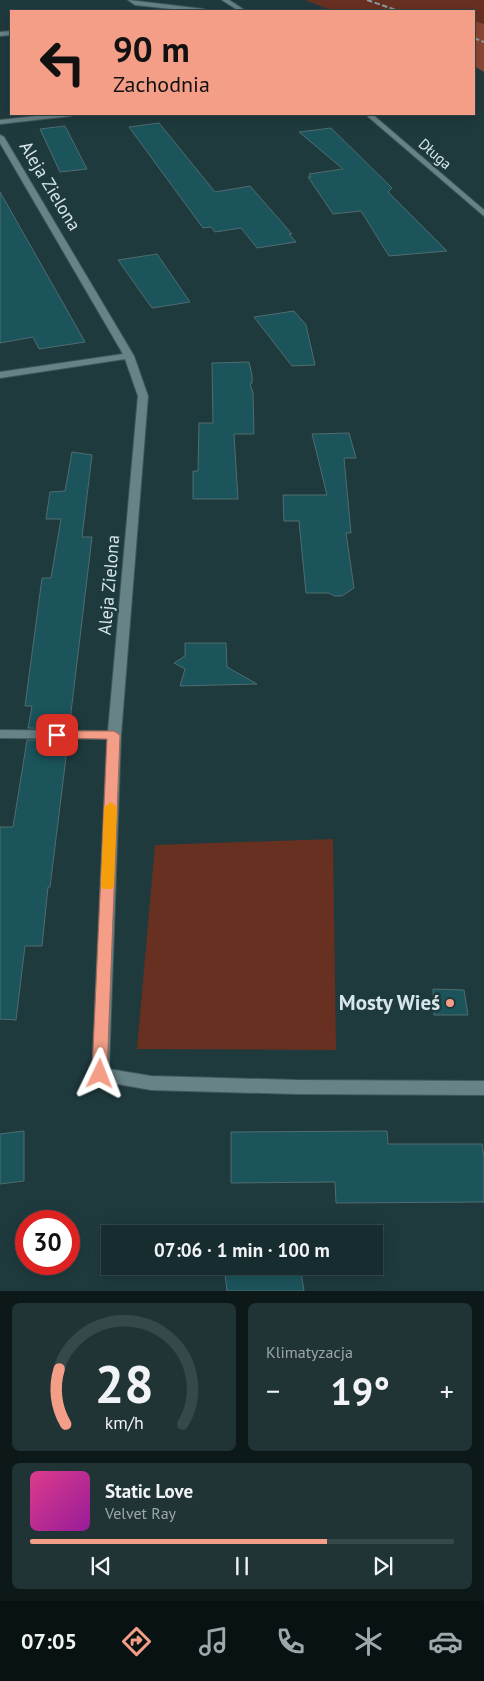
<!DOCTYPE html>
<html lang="pl">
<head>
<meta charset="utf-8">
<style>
	body { margin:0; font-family:"PT Sans",sans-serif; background:#203436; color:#f1f3f6; height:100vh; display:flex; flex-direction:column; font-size:19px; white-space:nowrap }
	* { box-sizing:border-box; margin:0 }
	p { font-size:16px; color:#9ea7aa }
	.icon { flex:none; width:28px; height:28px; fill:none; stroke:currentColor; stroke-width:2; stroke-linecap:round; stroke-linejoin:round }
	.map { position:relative; height:1291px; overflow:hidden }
	.side { display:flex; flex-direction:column; gap:12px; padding:12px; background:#0d1819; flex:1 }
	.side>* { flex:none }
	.hud { position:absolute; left:10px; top:10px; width:465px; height:105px; border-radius:0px; box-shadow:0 2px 12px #0003,0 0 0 1px #36484a; background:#f49e87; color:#111; overflow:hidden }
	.speed { position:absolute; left:15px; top:1210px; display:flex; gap:10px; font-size:25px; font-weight:700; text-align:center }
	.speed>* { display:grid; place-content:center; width:65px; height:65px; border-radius:50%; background:#172c2e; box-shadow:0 2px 12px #0003,0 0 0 1px #36484a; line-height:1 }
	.speed .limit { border:8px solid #d22; background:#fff; color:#111 }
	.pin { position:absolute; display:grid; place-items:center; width:42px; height:42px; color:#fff; margin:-21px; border-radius:10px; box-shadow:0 2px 8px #0006 }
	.me { position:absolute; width:55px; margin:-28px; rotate:2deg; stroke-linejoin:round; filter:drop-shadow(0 0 4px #0008) }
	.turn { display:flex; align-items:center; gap:18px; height:105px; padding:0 20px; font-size:22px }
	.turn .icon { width:65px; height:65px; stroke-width:2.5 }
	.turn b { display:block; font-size:35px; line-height:42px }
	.big { font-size:38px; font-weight:800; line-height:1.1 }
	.side .tile { flex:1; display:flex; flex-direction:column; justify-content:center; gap:8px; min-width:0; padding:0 18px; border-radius:8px; background:#203436 }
	.side .dial { align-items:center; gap:0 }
	.dial svg { height:130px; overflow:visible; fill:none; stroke:#36484a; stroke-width:7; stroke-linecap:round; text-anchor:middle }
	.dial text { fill:#f1f3f6; stroke:none }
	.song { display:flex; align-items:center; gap:15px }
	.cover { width:60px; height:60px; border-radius:8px; background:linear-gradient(135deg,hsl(330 70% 55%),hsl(300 70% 35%)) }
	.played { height:5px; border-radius:2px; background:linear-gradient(90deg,#f49e87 70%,#36484a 70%) }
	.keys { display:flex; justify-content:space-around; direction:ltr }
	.heat { display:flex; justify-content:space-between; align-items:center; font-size:28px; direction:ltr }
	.side .tiles { flex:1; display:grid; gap:12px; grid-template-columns:1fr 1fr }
	.tile:last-child { grid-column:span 2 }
	.trip { position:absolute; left:101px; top:1225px; width:282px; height:50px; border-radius:0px; background:#172c2e; box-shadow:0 2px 12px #0003,0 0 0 1px #36484a; font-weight:800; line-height:50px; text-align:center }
	.dock { display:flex; height:80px; justify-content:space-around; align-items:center; background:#091212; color:#9ea7aa }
	.dock .icon { width:35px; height:35px }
	.dock .selected { color:#f49e87 }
	.dock b { font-size:22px; color:#f1f3f6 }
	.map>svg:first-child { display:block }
	.green { fill:#683021 }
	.forest { fill:#8b4734 }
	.building { fill:#1c545c; stroke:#506c70 }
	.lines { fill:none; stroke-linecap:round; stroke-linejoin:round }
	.lane-casing { stroke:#40585b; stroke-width:2 }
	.street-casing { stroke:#40585b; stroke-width:2 }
	.lane { fill:#678387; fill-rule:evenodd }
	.street { fill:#678387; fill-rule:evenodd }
	.rail { stroke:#8b9fa1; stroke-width:2; stroke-dasharray:5.5 2.5; stroke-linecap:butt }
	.route { fill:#f49e87; stroke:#9f6758 }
	.slow { fill:#f59e0b }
	.poi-dot { fill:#f49e87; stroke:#1f3a3d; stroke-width:2 }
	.labels { text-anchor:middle; stroke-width:5; stroke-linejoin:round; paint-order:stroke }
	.far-street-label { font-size:15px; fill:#d7e6e8; stroke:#1f3a3d }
	.street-label { font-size:18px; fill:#d7e6e8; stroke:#1f3a3d }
	.near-poi-label { font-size:21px; font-weight:bold; fill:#d7e6e8; stroke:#1f3a3d; text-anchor:end }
</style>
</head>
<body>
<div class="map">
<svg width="484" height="1291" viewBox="0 0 484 1291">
	<rect width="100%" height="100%" fill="#1f3a3d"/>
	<path class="green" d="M305 0H484V24L474 21V11H333Z
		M333 839 336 1050 137 1049 155 845Z"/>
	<path class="forest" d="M474 21 484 24V72L474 66Z"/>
	<path class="building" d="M159 123 215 192 250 186 292 234H289L296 242 257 248 241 228 215 232 211 227 203 228 129 127Z
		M65 126 87 169 60 172 40 129Z
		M331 128 392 188 388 192 447 251 389 256 361 211 333 214 308 177H311L309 174 343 169 299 132Z
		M0 192 63 303 85 342 39 349 33 337 0 343Z
		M157 254 190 302 152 308 118 260Z
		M294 311 306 325 315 365 292 366 254 317Z
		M249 362 252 375V383L250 384 253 393 254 434H234L238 499H193V471H198L199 423H213L212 363Z
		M349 433 356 458H344L351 533H346L354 588 342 596H334L329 593H306L299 521H284L283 495H327L312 434Z
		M72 452 92 455 82 537H92L69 729 28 728 32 706H25L42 578H51L61 519H46L50 492 65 491Z
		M185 643H226L227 667 257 684 180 686 185 669 174 663 185 656Z
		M27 740 68 741 50 887H48L42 946H25L16 1020 0 1019V827H13Z
		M433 989 464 990 468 1015H434Z
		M24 1131V1181L0 1184V1134Z
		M387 1131 388 1144H482L484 1157V1202L336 1203 335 1182 231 1183V1132Z
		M224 1266H300L304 1291H227Z"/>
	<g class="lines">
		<defs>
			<path id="lane" d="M128 0 204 9 207 11H190L135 5Z"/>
			<path id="street" d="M222 0H229L246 11H239Z
				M195 8 197 11H186L187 10Z
				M11 31V35L0 36V32Z
				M54 114H75L71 116 0 124V120Z
				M365 114H372L484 210V216Z
				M0 135 4 137 134 356 148 396 121 735 109 1069 151 1076 296 1080 484 1081V1095L296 1094 151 1090 100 1081 94 1079 92 1074 107 739 0 738V730L108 731 138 396 125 359 0 378V372L123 354 0 143Z"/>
		</defs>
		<use href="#lane" class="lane-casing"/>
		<use href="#street" class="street-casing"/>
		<use href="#lane" class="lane"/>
		<use href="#street" class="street"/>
		<path class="rail" d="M367 0 399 11
			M474 38 484 42"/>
	</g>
	<path class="route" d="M57 731H114L120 735 107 1074 105 1078 100 1080 94 1078 92 1074 107 739 53 738 51 735Z"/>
	<path class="slow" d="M111 802 117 807 114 886 112 889H103L101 886 104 807Z"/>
	<circle class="poi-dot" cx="450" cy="1003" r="5"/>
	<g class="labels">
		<g class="far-street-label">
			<text transform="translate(435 154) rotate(41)" y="5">Długa</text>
		</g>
		<g class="street-label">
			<text transform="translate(50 186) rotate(59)" y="6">Aleja Zielona</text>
			<text transform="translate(109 585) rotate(-85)" y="6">Aleja Zielona</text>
		</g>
		<g class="near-poi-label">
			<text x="440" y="1010">Mosty Wieś</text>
		</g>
	</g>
</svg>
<div class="speed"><div class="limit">30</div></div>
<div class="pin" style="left:57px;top:735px;background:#d93025"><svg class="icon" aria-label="arrive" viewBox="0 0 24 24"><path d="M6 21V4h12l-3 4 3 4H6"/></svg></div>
<svg class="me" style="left:100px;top:1074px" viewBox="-20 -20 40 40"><path d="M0-17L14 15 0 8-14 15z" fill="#f49e87" stroke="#fff" stroke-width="4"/></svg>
<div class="trip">07:06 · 1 min · 100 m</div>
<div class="hud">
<div class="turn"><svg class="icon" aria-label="left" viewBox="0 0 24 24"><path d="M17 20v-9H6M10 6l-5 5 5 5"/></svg><div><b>90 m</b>Zachodnia</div></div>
</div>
</div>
<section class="side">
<div class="tiles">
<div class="tile dial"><svg viewBox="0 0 100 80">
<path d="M14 69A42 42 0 1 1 86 69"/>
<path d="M14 69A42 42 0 0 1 10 35" stroke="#f49e87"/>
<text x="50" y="56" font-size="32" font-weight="700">28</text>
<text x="50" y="72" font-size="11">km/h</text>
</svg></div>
<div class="tile"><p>Klimatyzacja</p>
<div class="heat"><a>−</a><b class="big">19°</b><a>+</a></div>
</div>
<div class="tile">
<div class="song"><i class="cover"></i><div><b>Static Love</b><p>Velvet Ray</p></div></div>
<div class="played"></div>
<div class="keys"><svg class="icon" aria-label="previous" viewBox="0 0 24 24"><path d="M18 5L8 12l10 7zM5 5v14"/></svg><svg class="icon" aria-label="pause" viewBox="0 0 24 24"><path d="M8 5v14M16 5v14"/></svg><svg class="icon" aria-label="next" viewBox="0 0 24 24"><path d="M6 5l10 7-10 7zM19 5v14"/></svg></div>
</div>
</div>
</section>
<nav class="dock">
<b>07:05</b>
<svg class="icon selected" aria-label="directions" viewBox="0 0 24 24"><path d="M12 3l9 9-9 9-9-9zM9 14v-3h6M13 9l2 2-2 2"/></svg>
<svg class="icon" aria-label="music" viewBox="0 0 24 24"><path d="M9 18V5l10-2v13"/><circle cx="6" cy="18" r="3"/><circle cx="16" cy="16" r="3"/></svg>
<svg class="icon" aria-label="phone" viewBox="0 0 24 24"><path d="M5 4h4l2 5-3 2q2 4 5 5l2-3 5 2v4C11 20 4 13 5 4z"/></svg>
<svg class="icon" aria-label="climate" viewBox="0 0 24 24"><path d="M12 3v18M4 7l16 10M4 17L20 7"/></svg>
<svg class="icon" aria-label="car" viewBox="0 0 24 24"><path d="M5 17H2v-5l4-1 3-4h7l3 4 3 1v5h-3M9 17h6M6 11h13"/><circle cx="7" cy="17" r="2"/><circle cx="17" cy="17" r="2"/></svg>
</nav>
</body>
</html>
